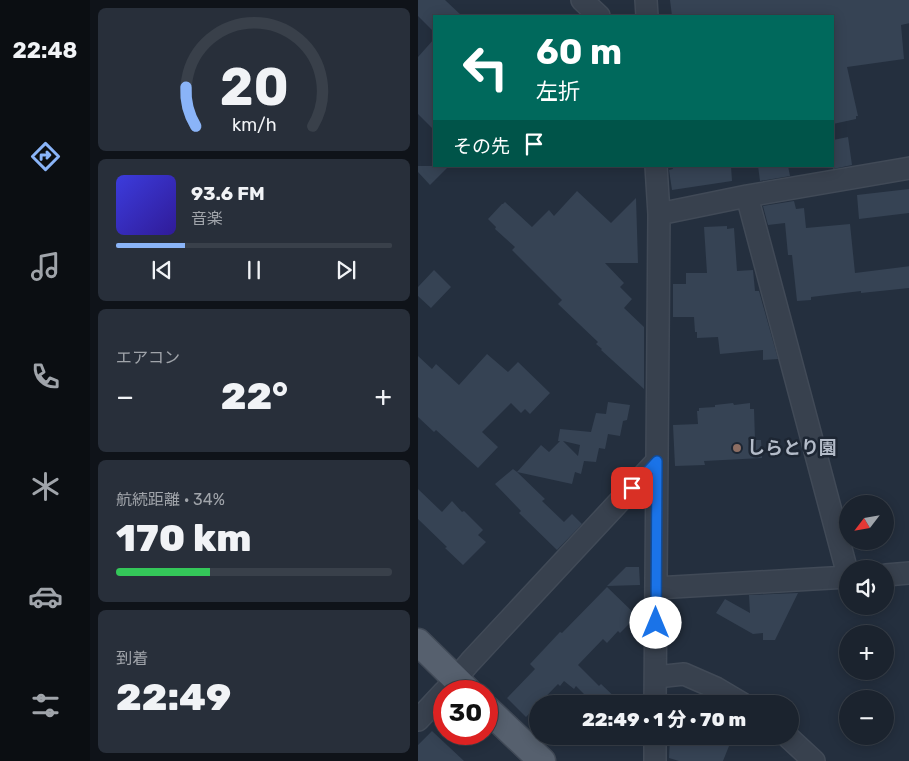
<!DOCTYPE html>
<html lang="ja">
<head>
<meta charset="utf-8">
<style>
	body { margin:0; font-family:Rubik,"Noto Sans JP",sans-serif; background:#282f3a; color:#f1f3f6; height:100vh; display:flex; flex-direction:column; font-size:19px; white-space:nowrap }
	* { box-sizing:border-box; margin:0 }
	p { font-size:16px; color:#a0a4aa }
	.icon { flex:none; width:28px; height:28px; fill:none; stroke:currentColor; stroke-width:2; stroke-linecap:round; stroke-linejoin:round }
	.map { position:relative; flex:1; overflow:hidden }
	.panel { display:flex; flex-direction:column; gap:8px; padding:8px; background:#0f1319; width:328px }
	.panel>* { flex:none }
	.banner { position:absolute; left:15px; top:15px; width:401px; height:152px; border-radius:0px; box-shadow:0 2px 12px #0003,0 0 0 1px #39404a; background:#00695c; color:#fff; overflow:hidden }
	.needle { width:32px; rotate:239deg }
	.fabs { position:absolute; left:421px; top:495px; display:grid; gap:10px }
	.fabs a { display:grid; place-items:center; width:55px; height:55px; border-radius:50%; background:#1b232e; box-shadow:0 2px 12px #0003,0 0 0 1px #39404a; font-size:25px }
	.speed { position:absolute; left:15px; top:680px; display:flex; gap:10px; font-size:25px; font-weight:700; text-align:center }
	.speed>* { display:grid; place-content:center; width:65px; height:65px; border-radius:50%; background:#1b232e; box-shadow:0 2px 12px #0003,0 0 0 1px #39404a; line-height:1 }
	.speed .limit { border:8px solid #d22; background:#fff; color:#111 }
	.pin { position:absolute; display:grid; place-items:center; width:42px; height:42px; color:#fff; margin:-21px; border-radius:10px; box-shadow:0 2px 8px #0006 }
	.me { position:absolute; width:55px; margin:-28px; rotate:0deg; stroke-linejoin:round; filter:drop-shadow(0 0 4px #0008) }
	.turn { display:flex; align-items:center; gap:18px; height:105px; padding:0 20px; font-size:22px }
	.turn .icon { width:65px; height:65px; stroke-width:2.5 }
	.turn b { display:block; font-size:35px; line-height:42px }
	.then { display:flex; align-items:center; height:48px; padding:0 20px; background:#0003; gap:10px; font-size:19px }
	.big { font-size:38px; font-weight:800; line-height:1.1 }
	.panel .widget { flex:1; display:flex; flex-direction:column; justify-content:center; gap:8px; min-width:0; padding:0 18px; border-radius:8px; background:#282f3a }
	.panel .dial { align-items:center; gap:0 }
	.dial svg { height:130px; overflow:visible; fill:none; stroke:#39404a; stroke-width:7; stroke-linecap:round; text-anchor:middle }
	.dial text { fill:#f1f3f6; stroke:none }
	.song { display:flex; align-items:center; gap:15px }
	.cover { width:60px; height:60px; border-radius:8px; background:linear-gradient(135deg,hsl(240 70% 55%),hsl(250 70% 35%)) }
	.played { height:5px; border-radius:2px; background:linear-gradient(90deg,#8ab4f8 25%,#39404a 25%) }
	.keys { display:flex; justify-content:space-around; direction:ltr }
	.heat { display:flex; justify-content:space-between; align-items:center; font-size:28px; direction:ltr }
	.charge { height:8px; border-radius:4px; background:linear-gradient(90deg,#34c759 34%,#39404a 0) }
	.trip { position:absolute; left:111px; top:695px; width:270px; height:50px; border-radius:25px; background:#1b232e; box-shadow:0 2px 12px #0003,0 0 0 1px #39404a; font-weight:800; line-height:50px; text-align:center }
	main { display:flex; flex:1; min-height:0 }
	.dock { display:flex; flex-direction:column; width:90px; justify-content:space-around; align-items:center; background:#0b0e12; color:#a0a4aa }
	.dock .icon { width:35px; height:35px }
	.dock .active { color:#8ab4f8 }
	.dock b { font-size:22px; color:#f1f3f6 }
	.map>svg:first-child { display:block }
	.building { fill:#364354; fill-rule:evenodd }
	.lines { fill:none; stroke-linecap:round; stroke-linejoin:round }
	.minor-casing { stroke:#414a57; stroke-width:24 }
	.major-casing { stroke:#414a57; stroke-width:29 }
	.minor { stroke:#38414e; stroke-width:21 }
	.major { stroke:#56606e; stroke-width:26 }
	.route-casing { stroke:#114b97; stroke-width:12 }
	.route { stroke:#1a73e8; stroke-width:9 }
	.education-dot { fill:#8d6e63; stroke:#1d2633; stroke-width:2 }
	.labels { text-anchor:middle; stroke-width:5; stroke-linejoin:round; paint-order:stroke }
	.poi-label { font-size:18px; font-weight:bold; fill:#b4bcc9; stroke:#1d2633; text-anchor:start }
</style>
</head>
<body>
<main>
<nav class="dock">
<b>22:48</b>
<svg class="icon active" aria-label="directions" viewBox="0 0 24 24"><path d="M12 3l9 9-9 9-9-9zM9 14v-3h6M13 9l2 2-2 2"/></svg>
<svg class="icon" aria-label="music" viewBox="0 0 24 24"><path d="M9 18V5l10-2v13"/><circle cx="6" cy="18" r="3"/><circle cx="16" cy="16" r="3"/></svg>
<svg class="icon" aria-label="phone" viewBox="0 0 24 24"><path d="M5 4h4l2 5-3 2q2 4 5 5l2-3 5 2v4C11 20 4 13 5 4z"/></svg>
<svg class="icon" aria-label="climate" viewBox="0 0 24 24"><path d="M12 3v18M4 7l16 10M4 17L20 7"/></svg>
<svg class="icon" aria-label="car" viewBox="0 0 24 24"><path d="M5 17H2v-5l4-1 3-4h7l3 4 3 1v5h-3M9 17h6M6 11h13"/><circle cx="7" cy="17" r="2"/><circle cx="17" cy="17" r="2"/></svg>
<svg class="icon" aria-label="filters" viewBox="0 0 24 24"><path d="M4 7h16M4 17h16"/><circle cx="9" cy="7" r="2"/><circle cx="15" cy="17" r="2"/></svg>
</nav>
<section class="panel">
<div class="widget dial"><svg viewBox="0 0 100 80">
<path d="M14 69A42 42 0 1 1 86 69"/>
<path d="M14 69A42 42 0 0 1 8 45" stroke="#8ab4f8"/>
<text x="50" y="56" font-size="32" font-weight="700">20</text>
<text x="50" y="72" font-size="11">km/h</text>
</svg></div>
<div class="widget">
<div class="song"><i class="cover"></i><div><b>93.6 FM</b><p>音楽</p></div></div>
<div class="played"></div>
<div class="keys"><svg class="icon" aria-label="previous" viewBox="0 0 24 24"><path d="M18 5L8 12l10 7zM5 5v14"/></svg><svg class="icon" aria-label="pause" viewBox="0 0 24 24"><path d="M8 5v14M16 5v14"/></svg><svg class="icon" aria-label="next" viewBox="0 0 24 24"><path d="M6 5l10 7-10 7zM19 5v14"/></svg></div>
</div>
<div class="widget"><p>エアコン</p>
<div class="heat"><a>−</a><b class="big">22°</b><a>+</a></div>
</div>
<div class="widget"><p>航続距離 · 34%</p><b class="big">170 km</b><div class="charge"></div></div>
<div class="widget"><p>到着</p><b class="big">22:49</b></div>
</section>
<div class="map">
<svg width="492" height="761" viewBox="0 0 492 761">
	<rect width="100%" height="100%" fill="#242f3e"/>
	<path class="building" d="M0 0H27L44 16H16V32L0 16Z
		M252 0H492V23L483 25 486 59 429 67 440 116H438V119L415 124V16H254Z
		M16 39V130L0 114V57Z
		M430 137 434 165 415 169V140Z
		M0 166H31L12 185 0 172Z
		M254 166H313L314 181 254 190 251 170 255 169Z
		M340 166H370L372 176 342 181Z
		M492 189V213L441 219 439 195Z
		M159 191 193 223 218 198 220 263H187L206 283 202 287 214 299 206 308 226 327V389L183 350 184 349 178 344 180 342 140 304 144 300 94 250 97 247 77 229 78 227 70 219 84 204H85L87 202 114 227 131 210 136 216Z
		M376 201 378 209 386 208 388 228 432 224 437 273 492 266V288L443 293V291L393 297V300L379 301 374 255H370L367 223 350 225 345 206Z
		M309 226V229L316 228 319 271 335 270 337 291H341L360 359 345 360V350L302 354 300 337 279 338V332H277L276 317H255V284H268V273H289L286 227Z
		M16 270 33 287 13 308 0 296V287Z
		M69 354 90 372 100 362 132 393 112 414 107 409 103 413 93 403 64 432 80 447 60 468 18 430 16 432 0 417V356L14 369 18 364 41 385Z
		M190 402 212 405 209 420 205 421 202 436 190 434 187 449 181 448 178 462 166 461 163 474 157 472 154 484 99 472 127 499 124 501 146 522 154 514 164 524 139 550 101 513 103 511 77 484 95 469 99 472 123 445 131 452 142 441H140L142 429 173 432 178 413 188 414ZM145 441 162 445 160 456Z
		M315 403 316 405 332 403V409H336L337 440H343L344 458 286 461 287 465 257 466 255 425 280 424 279 411H281V408L297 407V405Z
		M0 489 24 512 34 501 44 512 46 511 65 530 60 535 68 542 45 565 27 548 29 547 0 519Z
		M208 567H221L222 585 189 586Z
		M189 587 219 616 202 633 200 631 189 643 185 639 160 665 181 686 183 684 204 704H163L169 697 158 686 156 689 146 681 142 686 140 684 108 717 89 698 117 669 112 664 142 632 144 633Z
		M380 593 357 640H345V633L335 634 298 613 307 599 332 613 331 595Z
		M14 731 46 761H0V745Z
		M252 736H315L305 761H261L251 758Z"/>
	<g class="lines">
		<defs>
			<path id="minor" d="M164 0 181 16
				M228 0 229 16
				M329 196 430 575
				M241 214 329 196 492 168
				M468 575 492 573
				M238 588 430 577
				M238 677 266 674 298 688 325 704
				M27 691 52 662 239 461
				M237 704 241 214 238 166
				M0 720 26 692
				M369 736 396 761
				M237 761V736"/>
			<path id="major" d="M0 642 50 691
				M69 709 124 761"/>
		</defs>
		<use href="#minor" class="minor-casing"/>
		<use href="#major" class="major-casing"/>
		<use href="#minor" class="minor"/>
		<use href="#major" class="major"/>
	</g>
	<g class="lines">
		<defs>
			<path id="route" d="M214 488 239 461 238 623"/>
		</defs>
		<use href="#route" class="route-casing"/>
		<use href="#route" class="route"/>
	</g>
	<circle class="education-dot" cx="319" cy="448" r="5"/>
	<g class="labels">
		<g class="poi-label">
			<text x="329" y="454">しらとり園</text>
		</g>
	</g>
</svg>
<div class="fabs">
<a><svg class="needle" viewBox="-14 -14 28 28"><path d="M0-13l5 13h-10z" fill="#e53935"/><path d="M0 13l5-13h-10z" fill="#a0a4aa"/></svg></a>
<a><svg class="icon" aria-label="sound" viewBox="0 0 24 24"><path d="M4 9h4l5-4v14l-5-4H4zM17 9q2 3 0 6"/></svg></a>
<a>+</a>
<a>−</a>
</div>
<div class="speed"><div class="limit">30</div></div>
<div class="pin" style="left:214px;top:488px;background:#d93025"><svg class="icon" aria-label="arrive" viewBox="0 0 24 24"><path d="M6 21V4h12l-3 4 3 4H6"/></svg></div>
<svg class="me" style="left:238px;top:623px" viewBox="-20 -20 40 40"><circle r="19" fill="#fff"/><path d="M0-13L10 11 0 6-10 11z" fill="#1a73e8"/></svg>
<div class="trip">22:49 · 1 分 · 70 m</div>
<div class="banner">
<div class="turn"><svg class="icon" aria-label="left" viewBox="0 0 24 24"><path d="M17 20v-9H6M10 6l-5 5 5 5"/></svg><div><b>60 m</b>左折</div></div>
<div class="then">その先<svg class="icon" aria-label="arrive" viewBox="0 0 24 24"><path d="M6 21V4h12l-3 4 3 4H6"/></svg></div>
</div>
</div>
</main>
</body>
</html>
